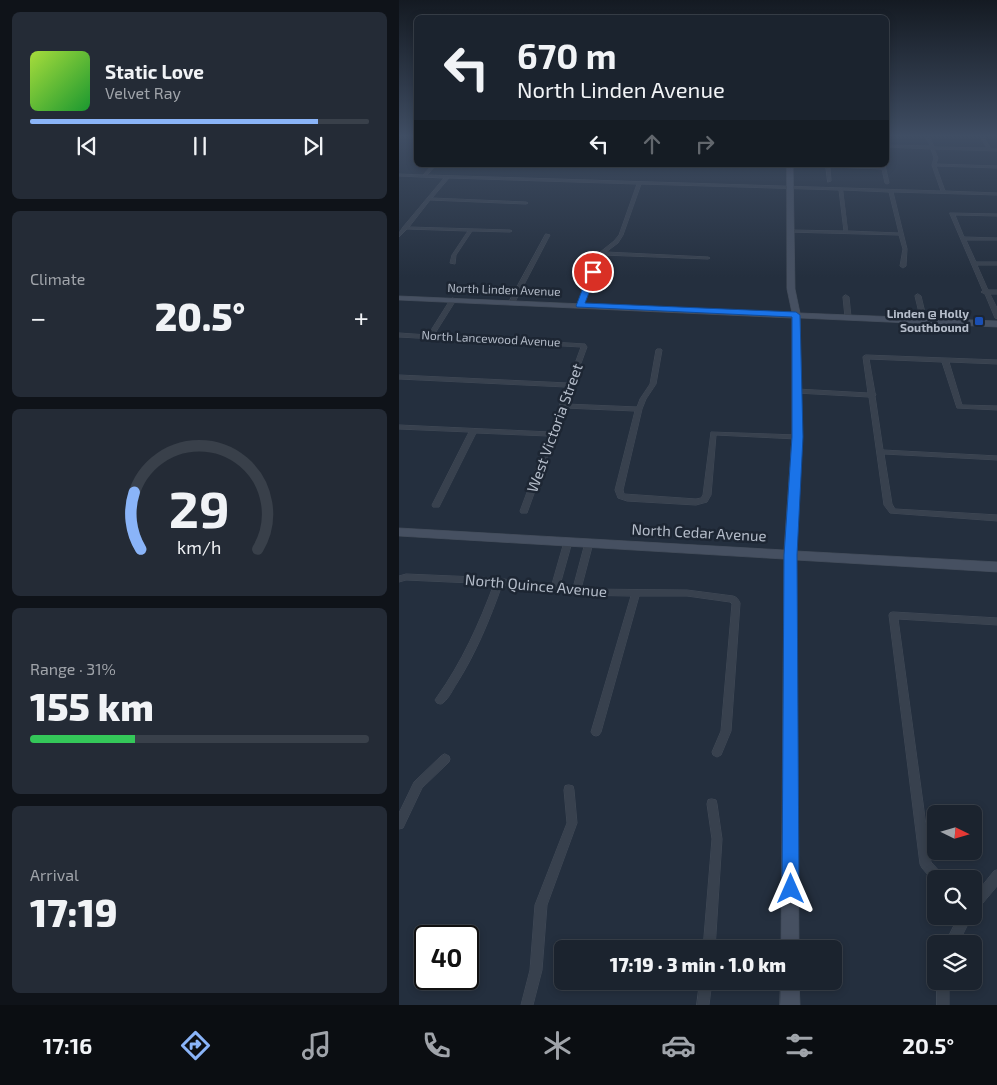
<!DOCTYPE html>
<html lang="en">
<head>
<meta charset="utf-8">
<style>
	body { margin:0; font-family:"Exo 2",sans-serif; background:#242b36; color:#f1f3f6; height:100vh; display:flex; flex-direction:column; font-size:19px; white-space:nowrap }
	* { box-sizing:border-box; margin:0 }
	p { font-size:16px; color:#a0a4aa }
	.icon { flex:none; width:28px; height:28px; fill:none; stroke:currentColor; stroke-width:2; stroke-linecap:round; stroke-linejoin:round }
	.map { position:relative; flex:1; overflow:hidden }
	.drawer { display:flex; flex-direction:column; gap:12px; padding:12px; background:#0f1319; width:399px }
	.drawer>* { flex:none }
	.banner { position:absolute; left:15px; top:15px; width:475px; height:152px; border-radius:8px; box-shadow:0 2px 8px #0003,0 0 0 1px #39404a; background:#1b232e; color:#f1f3f6; overflow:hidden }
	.needle { width:32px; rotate:95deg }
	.controls { position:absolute; left:528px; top:805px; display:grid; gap:10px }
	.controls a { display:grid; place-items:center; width:55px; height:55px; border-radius:8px; background:#1b232e; box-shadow:0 2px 8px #0003,0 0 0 1px #39404a; font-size:25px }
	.speed { position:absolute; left:15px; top:925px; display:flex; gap:10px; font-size:25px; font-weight:700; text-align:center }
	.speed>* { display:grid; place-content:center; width:65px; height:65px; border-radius:50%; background:#1b232e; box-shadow:0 2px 8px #0003,0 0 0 1px #39404a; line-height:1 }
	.speed .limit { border:2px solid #111; border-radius:8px; background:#fff; color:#111 }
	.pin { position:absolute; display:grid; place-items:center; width:42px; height:42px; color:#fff; margin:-21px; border:2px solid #fff; border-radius:50%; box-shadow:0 1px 5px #0007 }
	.me { position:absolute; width:55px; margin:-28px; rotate:0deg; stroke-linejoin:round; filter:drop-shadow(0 0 4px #0008) }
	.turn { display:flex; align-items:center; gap:18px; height:105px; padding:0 20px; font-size:22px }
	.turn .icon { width:65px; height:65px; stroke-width:2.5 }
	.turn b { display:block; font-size:35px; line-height:42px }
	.lanes { display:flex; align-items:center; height:48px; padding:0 20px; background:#0003; justify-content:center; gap:25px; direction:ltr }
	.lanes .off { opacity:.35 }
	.big { font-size:38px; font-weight:800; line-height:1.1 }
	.drawer .widget { flex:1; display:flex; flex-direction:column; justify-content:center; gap:8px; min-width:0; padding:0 18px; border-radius:8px; background:#242b36 }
	.drawer .dial { align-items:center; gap:0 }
	.dial svg { height:130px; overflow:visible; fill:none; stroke:#39404a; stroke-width:7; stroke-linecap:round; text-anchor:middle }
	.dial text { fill:#f1f3f6; stroke:none }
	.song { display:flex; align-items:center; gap:15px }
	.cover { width:60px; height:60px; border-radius:8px; background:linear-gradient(135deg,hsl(80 70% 55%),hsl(130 70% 35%)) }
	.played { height:5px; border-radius:2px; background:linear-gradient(90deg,#8ab4f8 85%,#39404a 85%) }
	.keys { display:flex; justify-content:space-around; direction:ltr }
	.heat { display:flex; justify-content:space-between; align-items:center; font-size:28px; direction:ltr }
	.charge { height:8px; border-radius:4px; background:linear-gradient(90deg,#34c759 31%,#39404a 0) }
	.trip { position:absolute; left:155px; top:940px; width:288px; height:50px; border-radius:8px; background:#1b232e; box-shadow:0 2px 8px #0003,0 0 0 1px #39404a; font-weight:800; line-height:50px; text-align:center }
	.tab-bar { display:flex; height:80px; justify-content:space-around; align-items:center; background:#0b0e12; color:#a0a4aa }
	.tab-bar .icon { width:35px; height:35px }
	.tab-bar .current { color:#8ab4f8 }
	.tab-bar b { font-size:22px; color:#f1f3f6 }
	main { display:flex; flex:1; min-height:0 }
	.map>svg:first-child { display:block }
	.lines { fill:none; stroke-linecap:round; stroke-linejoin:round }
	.street-casing { stroke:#414a57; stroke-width:1 }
	.secondary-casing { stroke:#414a57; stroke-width:1 }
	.street { fill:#38414e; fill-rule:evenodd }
	.secondary { fill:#465061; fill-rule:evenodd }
	.route { fill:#1a73e8; stroke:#114b97 }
	.transit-dot { fill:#1a4fb4; stroke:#1d2633; stroke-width:2 }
	.labels { text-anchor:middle; stroke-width:5; stroke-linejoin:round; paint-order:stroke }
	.far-street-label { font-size:12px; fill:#b4bcc9; stroke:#1d2633 }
	.far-poi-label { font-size:12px; font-weight:bold; fill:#b4bcc9; stroke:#1d2633; text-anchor:end }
	.street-label { font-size:15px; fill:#b4bcc9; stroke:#1d2633 }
</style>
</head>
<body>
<main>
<section class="drawer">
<div class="widget">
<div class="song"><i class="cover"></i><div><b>Static Love</b><p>Velvet Ray</p></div></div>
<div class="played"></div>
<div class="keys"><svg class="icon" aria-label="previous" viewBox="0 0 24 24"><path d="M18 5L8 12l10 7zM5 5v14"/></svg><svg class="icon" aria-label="pause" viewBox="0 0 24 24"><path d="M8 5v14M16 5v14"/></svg><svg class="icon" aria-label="next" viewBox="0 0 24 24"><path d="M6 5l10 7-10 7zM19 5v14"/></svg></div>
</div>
<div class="widget"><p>Climate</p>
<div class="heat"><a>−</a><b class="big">20.5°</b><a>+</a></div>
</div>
<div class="widget dial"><svg viewBox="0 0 100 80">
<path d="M14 69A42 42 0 1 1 86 69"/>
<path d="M14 69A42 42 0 0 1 10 34" stroke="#8ab4f8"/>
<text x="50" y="56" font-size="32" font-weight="700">29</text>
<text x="50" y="72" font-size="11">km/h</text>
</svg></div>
<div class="widget"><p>Range · 31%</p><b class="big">155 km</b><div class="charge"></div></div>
<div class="widget"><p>Arrival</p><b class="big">17:19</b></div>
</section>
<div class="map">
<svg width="599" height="1005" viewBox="0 0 599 1005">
	<rect width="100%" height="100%" fill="#242f3e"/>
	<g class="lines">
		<defs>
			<path id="street" d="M527 137H531L535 147 588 148 581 137H585L592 149H599V151L535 149 539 158 537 164 599 166V168L537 166 546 191 599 193V195L494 192 508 249 507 266 504 268 501 266 504 249 500 235 389 232V230H391L445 231 440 190 242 184 224 235 219 243 207 252 309 257 311 258 309 259 204 255 184 306 181 308 178 306 200 253 215 241 220 235 238 184 50 178 33 198 127 202 129 203 127 204 31 200 10 227 111 230 113 231 111 232 73 231 57 255 56 264 51 263 53 255 69 231 8 229 0 237V233L4 227 45 178 0 176V174L24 175 33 165H37L28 175 542 191 533 165 535 158 532 149 488 147V145L531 146ZM444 190 490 192 500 233 449 231Z
				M427 165 482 167V165H486L490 183 488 184 486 183 483 169 431 167 432 181 429 182Z
				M551 213 599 214V216L556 215 565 237 599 238V240H567L577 262H599V265H578L589 290H599V294H591L599 310V319L596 318 586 294 582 292 584 291 551 214Z
				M147 234 151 235 116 302 111 303 110 302Z
				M519 294 522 296 528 321 527 322 525 323 522 321 516 296Z
				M447 295 450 297 452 317 449 319 446 317 444 297Z
				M54 298 57 300 35 335 186 344 188 347 167 404 238 407 241 399 251 384 257 350 258 349H262L263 350 257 384 247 399 243 409 224 490 225 494 297 499 302 498 304 495 312 432 398 435 401 437 398 439 317 435 312 495 308 502 297 505 228 501 219 498 216 490 236 411 166 408 128 513H122L121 511 149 436 77 433 40 507H34L33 505 70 432 0 429V425L151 432 167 387 0 379V375L169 383 182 347 0 337V333L29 335 51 300Z
				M467 355 599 360V364L550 362 563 405 599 406V410L558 408 543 362 470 359 476 393 477 395 476 396 484 450 599 456V460L485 454 493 504 496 509 599 515V521L491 513 485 505 470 397 398 393 395 391 398 389 469 393 464 357Z
				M169 539 172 540 173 542 161 585 174 588 186 543 187 541H193L194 543 182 589 288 590 334 596C338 597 339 599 341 603L332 731 322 755 318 757 314 755 313 752 322 731 333 604 331 602 288 596H240L202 732 200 735 197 736 194 735 192 732 232 596 177 595 156 590 121 588 103 585C91 619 77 653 58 683 54 689 50 698 45 702 42 705 41 704 38 703L36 700 38 697C63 662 80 624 95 584L7 580 0 582V576L7 574 100 578 121 582 153 584 165 542 166 540Z
				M494 612 599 618V625L499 619 532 862 544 875 546 879H536V883L523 868 521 864 490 615 491 613Z
				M46 754 50 756 51 759 50 762 23 788 4 828 0 829V813L15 782 42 756Z
				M170 785 174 786 175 790 178 823 148 905 143 970 134 1005H122L131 970 136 905 168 823 165 790 166 786Z
				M313 799 317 800 318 804 323 839 316 949H304L313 839 308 804 309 800Z
				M599 870V885L578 910 574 912V897L595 871Z
				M560 916H573L559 944H546Z
				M301 981H313L310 1005H298Z
				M538 981H550V1005H538Z"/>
			<path id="secondary" d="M388 165H394L396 289 401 313 599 321V327L401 318 403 437 397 551 599 562V572L397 560 400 949H382L385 559 0 536V528L385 550 393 437V318L0 300V296L393 313 388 289Z
				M382 981H400L401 1005H381Z"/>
		</defs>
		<use href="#street" class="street-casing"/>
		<use href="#secondary" class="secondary-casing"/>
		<use href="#street" class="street"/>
		<use href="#secondary" class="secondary"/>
	</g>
	<linearGradient id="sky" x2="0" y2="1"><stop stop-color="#141a22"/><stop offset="0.49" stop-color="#3f4d63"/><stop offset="1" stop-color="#3f4d63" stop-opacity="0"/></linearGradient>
	<rect width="599" height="277" fill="url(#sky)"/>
	<path class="route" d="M194 269 198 272 186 303 397 312 401 315 404 437 398 555 400 889 398 895 392 898 385 895 383 889 385 555 393 437V317L178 307 177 306 190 272Z"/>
	<rect class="transit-dot" x="575" y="316" width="10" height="10" rx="2.5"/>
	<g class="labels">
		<g class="far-street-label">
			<text transform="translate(105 290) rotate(2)" y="4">North Linden Avenue</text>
			<text transform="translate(92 339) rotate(3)" y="4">North Lancewood Avenue</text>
		</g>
		<g class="far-poi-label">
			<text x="570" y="318">Linden @ Holly<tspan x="570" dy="14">Southbound</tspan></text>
		</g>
		<g class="street-label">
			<text transform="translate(156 428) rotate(-70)" y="5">West Victoria Street</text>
			<text transform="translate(300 533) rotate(3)" y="5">North Cedar Avenue</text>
			<text transform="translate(137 586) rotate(5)" y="5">North Quince Avenue</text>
		</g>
	</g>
</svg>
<div class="controls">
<a><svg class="needle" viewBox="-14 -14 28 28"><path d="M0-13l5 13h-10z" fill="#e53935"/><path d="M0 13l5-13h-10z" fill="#a0a4aa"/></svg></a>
<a><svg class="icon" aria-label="search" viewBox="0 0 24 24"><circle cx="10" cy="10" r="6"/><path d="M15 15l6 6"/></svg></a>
<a><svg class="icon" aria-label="layers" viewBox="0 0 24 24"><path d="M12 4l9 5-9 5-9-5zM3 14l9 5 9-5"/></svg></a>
</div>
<div class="speed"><div class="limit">40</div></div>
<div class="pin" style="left:194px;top:272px;background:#d93025"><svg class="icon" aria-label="arrive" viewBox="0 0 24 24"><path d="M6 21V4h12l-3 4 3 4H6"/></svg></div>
<svg class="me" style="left:392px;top:889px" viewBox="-20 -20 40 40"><path d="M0-17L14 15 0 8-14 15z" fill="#1a73e8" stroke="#fff" stroke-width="4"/></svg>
<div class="trip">17:19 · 3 min · 1.0 km</div>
<div class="banner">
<div class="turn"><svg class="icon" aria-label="left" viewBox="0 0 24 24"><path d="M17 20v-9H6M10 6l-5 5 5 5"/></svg><div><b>670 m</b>North Linden Avenue</div></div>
<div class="lanes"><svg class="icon" aria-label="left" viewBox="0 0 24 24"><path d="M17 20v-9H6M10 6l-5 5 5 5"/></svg><svg class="icon off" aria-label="ahead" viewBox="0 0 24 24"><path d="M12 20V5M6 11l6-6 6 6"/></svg><svg class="icon off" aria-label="right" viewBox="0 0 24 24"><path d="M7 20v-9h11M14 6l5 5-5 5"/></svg></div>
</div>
</div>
</main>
<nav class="tab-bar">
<b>17:16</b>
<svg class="icon current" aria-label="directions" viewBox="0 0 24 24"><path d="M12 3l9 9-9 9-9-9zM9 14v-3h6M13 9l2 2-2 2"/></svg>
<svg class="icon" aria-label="music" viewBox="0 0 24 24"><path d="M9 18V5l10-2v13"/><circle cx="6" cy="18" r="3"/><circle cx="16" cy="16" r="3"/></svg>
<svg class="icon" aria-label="phone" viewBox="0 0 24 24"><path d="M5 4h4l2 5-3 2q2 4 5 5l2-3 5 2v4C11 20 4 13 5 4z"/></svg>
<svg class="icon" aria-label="climate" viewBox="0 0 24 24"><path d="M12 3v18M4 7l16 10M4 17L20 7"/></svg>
<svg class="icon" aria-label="car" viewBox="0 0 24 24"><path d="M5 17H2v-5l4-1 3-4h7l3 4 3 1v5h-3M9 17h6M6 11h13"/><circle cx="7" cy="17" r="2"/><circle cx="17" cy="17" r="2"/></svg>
<svg class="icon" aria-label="filters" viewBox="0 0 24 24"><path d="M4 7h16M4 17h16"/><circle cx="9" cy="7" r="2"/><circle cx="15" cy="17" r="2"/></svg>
<b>20.5°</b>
</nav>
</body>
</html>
